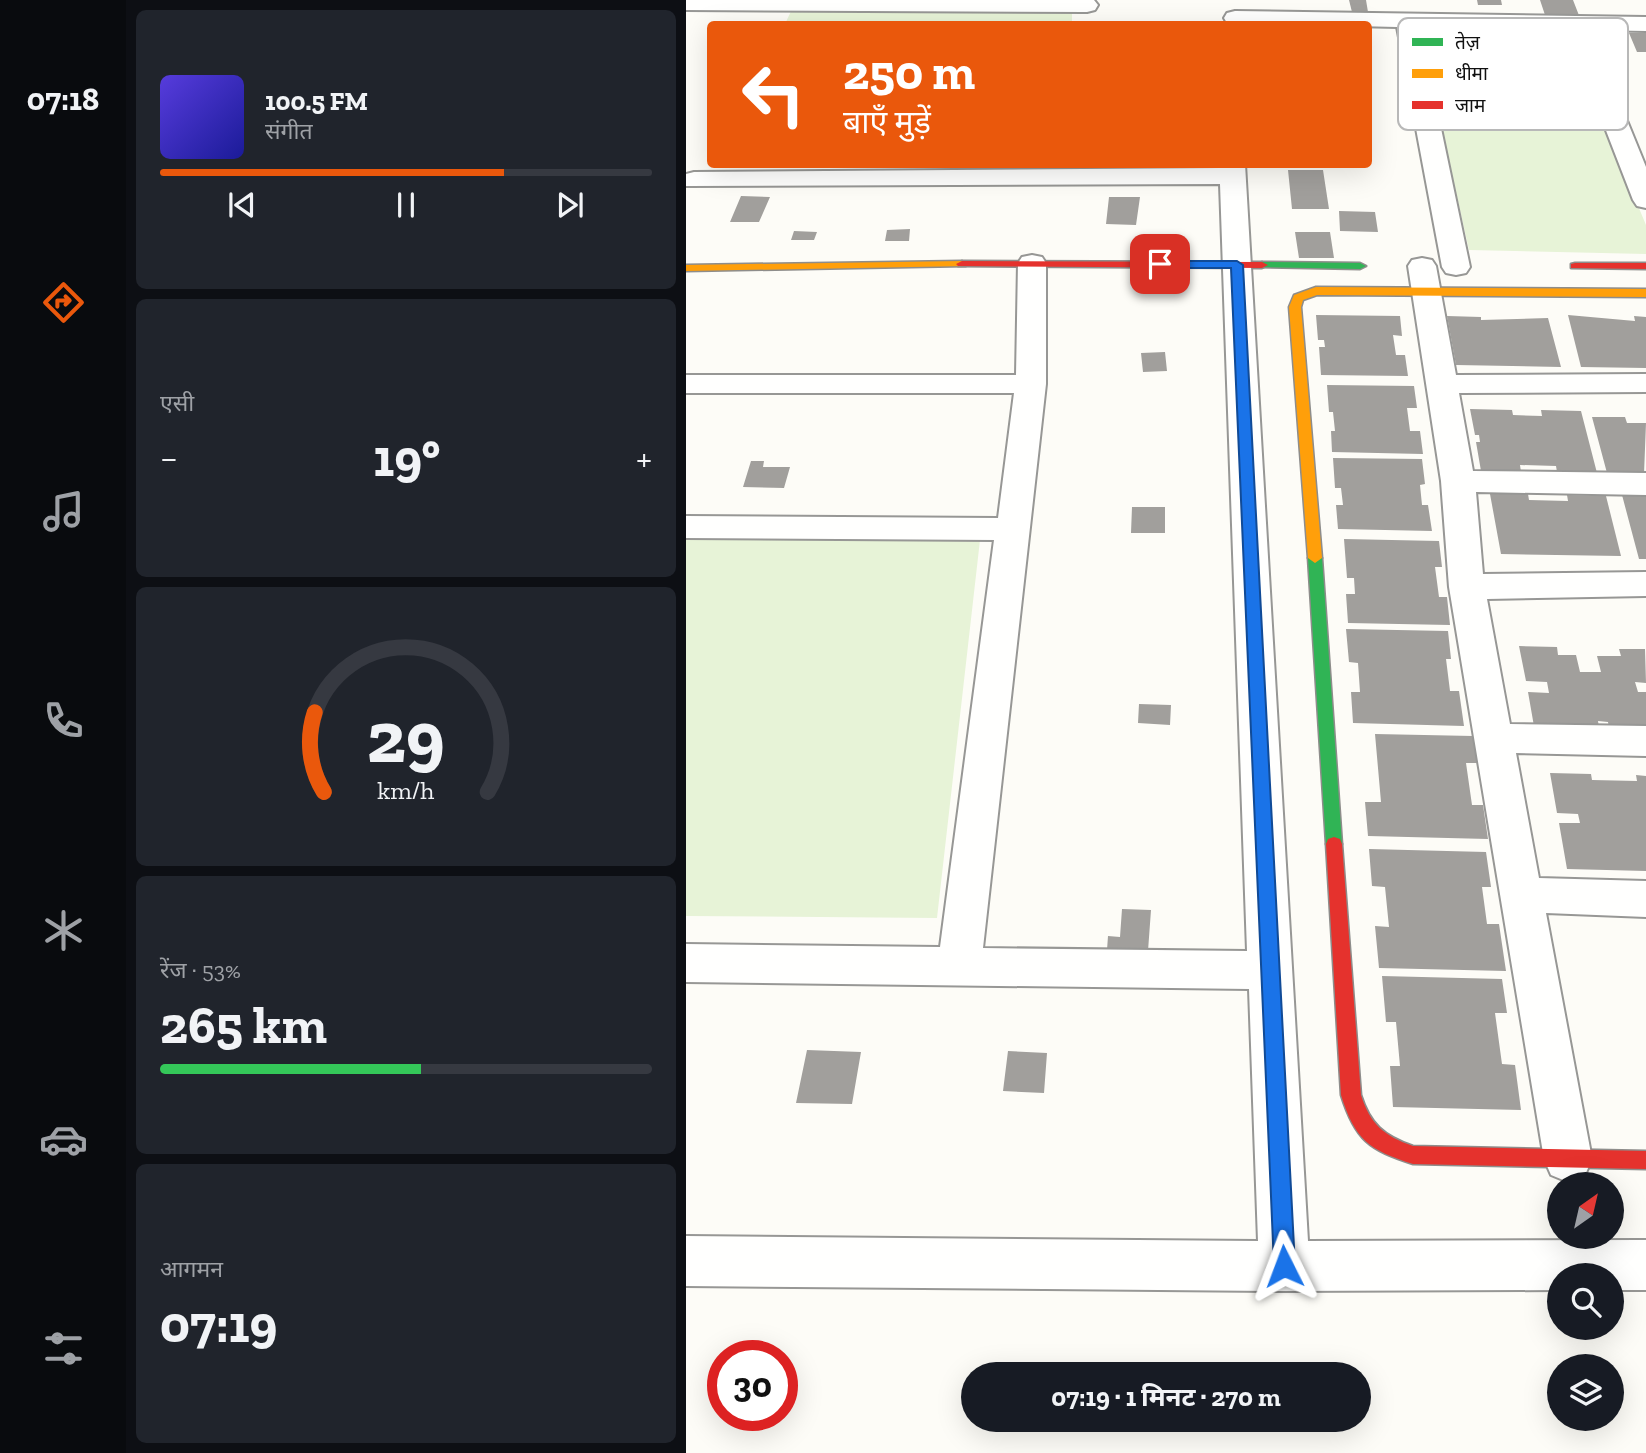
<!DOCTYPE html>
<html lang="hi">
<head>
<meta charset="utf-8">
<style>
	body { margin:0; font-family:"Zilla Slab","Noto Sans Devanagari",serif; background:#20242c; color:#f1f3f6; height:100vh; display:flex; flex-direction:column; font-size:26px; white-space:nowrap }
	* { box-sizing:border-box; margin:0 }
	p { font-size:23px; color:#9ea1a6 }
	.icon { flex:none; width:38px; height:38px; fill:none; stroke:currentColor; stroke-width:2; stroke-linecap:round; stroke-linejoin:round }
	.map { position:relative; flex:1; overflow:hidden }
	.sheet { display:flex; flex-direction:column; gap:10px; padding:10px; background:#0d0f14; width:560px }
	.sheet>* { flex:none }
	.hud { position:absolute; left:21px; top:21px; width:665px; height:147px; border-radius:7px; box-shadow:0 7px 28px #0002; background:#ea580c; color:#fff; overflow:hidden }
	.needle { width:46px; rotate:34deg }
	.fabs { position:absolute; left:861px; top:1172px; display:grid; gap:14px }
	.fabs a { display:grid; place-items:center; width:77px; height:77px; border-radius:50%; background:#171b24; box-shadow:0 7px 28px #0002; font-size:35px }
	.speed { position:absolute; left:21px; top:1340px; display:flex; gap:14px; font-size:35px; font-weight:700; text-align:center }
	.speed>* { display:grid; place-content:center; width:91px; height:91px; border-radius:50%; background:#171b24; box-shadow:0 7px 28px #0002; line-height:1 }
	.speed .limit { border:10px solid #d22; background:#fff; color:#111 }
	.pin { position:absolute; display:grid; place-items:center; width:60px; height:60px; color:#fff; margin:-30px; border-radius:14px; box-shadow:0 4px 10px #0006 }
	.me { position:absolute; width:77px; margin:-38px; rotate:357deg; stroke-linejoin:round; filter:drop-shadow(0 0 5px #0008) }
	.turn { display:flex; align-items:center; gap:24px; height:147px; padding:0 21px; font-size:32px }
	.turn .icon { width:91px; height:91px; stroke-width:2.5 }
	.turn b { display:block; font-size:49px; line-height:60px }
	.big { font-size:52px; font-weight:700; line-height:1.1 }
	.sheet .tile { flex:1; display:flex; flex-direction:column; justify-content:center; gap:10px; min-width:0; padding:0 24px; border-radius:10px; background:#20242c }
	.sheet .dial { align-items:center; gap:0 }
	.dial svg { height:182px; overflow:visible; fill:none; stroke:#363941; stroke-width:7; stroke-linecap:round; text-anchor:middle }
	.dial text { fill:#f1f3f6; stroke:none }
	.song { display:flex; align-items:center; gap:21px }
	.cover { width:84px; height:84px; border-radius:10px; background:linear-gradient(135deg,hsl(250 70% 55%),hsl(240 70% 35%)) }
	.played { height:7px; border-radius:4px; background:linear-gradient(90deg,#ea580c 70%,#363941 70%) }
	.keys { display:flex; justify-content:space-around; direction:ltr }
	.heat { display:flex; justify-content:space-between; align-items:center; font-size:38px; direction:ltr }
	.charge { height:10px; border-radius:5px; background:linear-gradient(90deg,#34c759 53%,#363941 0) }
	.trip { position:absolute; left:275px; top:1362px; width:410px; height:70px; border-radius:35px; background:#171b24; box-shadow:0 7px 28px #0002; font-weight:700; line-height:70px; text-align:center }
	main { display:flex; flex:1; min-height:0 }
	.tabs { display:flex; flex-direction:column; width:126px; justify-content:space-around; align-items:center; background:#090b0e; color:#9ea1a6 }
	.tabs .icon { width:49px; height:49px }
	.tabs .selected { color:#ea580c }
	.tabs b { font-size:32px; color:#f1f3f6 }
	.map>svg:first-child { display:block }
	.green { fill:#e7f3d7 }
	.building { fill:#a19f9c }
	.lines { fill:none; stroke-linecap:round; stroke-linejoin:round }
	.street-casing { stroke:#979795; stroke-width:4 }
	.fast-casing { stroke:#8e8d8b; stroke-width:3 }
	.slow-casing { stroke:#8e8d8b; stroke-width:3 }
	.jam-casing { stroke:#8e8d8b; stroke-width:3 }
	.street { fill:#fffffe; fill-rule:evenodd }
	.fast { fill:#30b455; fill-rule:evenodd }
	.slow { fill:#ff9f0a; fill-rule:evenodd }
	.jam { fill:#e5322d; fill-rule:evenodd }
	.route { fill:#1a73e8; stroke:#114b97; stroke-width:2 }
	.key { fill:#fff; stroke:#b8b8b8; stroke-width:2 }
	.key-label { font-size:19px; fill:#111 }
</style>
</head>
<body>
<main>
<nav class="tabs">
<b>07:18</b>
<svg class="icon selected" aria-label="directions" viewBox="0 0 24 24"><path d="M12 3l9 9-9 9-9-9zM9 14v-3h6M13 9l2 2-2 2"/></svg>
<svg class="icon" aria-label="music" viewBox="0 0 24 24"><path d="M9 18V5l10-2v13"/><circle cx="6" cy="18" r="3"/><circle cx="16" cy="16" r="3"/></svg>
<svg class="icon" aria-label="phone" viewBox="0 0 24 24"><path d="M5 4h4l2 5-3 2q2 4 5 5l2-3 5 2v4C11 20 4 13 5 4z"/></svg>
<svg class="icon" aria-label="climate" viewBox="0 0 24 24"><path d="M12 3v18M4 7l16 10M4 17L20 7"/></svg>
<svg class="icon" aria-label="car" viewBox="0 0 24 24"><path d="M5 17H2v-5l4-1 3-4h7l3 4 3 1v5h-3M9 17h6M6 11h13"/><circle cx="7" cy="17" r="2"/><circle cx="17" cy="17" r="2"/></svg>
<svg class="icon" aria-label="filters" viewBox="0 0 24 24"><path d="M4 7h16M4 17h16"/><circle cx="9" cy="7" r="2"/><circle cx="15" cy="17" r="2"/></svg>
</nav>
<section class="sheet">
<div class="tile">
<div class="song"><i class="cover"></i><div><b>100.5 FM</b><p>संगीत</p></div></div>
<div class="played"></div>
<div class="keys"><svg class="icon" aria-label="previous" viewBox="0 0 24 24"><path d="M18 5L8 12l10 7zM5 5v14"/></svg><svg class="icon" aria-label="pause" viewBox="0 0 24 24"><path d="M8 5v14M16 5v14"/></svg><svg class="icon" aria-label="next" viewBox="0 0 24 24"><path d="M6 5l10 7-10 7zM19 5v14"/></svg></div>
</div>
<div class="tile"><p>एसी</p>
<div class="heat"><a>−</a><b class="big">19°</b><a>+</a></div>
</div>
<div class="tile dial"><svg viewBox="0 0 100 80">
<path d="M14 69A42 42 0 1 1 86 69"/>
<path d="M14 69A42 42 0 0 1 10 34" stroke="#ea580c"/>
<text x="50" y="56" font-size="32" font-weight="700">29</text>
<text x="50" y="72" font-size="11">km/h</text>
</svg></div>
<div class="tile"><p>रेंज · 53%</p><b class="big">265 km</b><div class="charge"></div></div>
<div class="tile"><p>आगमन</p><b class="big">07:19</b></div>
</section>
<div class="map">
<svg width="960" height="1453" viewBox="0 0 960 1453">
	<rect width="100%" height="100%" fill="#fdfcf7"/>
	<path class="green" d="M107 7 386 9V24H99Z
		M733 29 879 31 960 225V254L783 250Z
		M0 539 294 540 251 918 0 916Z"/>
	<path class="building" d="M663 0H680L682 12H666Z
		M791 0H815L816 5H792Z
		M854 0H887L894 18H860Z
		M943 33H960V52H951Z
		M602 170H637L643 209H606Z
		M55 196 84 197 73 222H44Z
		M423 197H454L450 225 420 224Z
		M653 211 689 212 692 232 654 231Z
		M224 229 223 241H199L201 230Z
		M108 231 131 232 128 240H105Z
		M609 232H644L648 258H613Z
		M630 315 714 316 716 336 707 335 710 355H719L722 376 635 375 633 347H639L638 340H632Z
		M882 315 949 321 948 316 960 317V368L895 367Z
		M761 316 795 317V320L862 318 875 367 770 365Z
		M479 352 481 371 457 372 455 353Z
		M641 385 728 386 731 408H721L724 431H734L737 454 646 452 645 431H649L647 412H643Z
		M784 409 826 410 827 415 856 416 855 410 895 411 911 473 871 472 870 466 834 465 835 472 795 471 790 442H794L793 435H789Z
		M906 417H939L941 423H960L958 474 921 473Z
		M647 458 736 459 739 484 734 485 736 505H742L746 531 652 529 650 505H657L655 488H649Z
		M65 461H78L77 467H104L98 488 57 487Z
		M804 494H842L843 500 882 501 881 495 920 496 935 556 815 554Z
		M936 495 960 496V559H953Z
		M446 507H479V533H445Z
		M658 539 753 541 756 567H749L753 597H761L764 625 662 623 660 594H669L668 578H661Z
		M660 629 762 631 765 659H760L764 691H773L778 726 667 723 665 692H674L672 663 663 662Z
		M833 646 871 647 872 655H890L894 672H915L911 656H935L933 649H959L960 683 949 682 952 692H960V735L923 728 922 722 912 721 913 727 849 732 842 692 863 693 861 682 840 681Z
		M453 704 485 705 484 725 452 723Z
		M689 734 787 736 791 763H780L786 805H797L802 839 682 836 679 802H695Z
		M864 773 905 774 906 780 951 781 950 775 960 776V871L881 869 873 823H894L892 814 871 813Z
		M683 849 800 852 805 887H796L801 924H813L820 971 693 968 689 926 703 927 699 887 686 886Z
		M436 909 465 910 462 951 421 950 422 936 434 937Z
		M696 976 816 979 821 1013H809L816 1064 829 1065 835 1110 707 1107 704 1066H714L710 1022H700Z
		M121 1050 175 1052 166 1104 110 1103Z
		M322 1051 361 1053 358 1093 317 1091Z"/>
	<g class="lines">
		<defs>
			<path id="street" d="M0 0H408L412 5 409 10 401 12 0 10Z
				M549 11 960 17V31L904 30 960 167V208L951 206 947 200 881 30 734 28 784 267 780 273 770 275 760 273 756 267 711 27 541 23 538 18 541 13Z
				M533 164H559L622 1241 960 1240V1290H926V1276H873V1290L598 1291 0 1286V1236L572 1241 563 989 0 982V944L254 947 308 540 0 538V516L312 518 328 393H0V375H330L332 263 336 257 346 255 356 257 360 263V384L297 948 561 951 534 184 0 186V174L8 172 533 168Z
				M736 258 746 260 750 266 770 375 960 374V392L773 393 787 471 960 473V495L790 492 797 574 960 572V596L801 599 824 724 960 726V756L830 753 853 878 960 881V917L860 913 906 1159 899 1175 882 1182 865 1175 858 1159 763 587 755 481 722 266 726 260Z"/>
			<path id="fast" d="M576 262 674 263 680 266 674 269 572 267 570 265Z
				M629 553 636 558 656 844 654 849 648 851 642 849 640 844 622 558Z"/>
			<path id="slow" d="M276 261 282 264 280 266 0 271V265Z
				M630 287 960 289V297L631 295 617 300 615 307 636 558 629 563 622 558 603 307 608 295Z"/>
			<path id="jam" d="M276 261 576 262 582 265 576 268 272 266 270 264Z
				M889 263H960V269L885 268V264Z
				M648 837 654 839 656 844 675 1095C684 1124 698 1136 727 1146L960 1151V1169L727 1164C683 1150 669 1140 655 1095L640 844 642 839Z"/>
		</defs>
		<use href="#street" class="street-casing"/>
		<use href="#fast" class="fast-casing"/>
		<use href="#slow" class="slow-casing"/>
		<use href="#jam" class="jam-casing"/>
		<use href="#street" class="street"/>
		<use href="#fast" class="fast"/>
		<use href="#slow" class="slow"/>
		<use href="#jam" class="jam"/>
	</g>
	<path class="route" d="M551 261 557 265 609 1266 606 1273 598 1276 591 1273 588 1266 545 268H474L468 264 474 261Z"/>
	<rect x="712" y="18" width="230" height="112" rx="10" class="key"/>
	<rect x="726" y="38" width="31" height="8" fill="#30b455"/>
	<rect x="726" y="69" width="31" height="9" fill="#ff9f0a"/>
	<rect x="726" y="101" width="31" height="8" fill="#e5322d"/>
	<g class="key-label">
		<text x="769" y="49">तेज़</text>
		<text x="769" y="80">धीमा</text>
		<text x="769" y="112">जाम</text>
	</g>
</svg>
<div class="fabs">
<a><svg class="needle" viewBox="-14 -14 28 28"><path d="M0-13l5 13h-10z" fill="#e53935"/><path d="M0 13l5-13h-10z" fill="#9ea1a6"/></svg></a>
<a><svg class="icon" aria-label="search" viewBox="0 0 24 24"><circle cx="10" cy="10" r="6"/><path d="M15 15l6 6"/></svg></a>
<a><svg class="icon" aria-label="layers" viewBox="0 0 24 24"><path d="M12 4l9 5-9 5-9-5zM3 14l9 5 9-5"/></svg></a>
</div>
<div class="speed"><div class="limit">30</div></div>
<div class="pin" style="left:474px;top:264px;background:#d93025"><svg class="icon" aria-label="arrive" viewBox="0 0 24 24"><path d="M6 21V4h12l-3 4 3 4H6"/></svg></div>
<svg class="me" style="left:598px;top:1266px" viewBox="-20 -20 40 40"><path d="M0-17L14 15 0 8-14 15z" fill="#1a73e8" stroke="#fff" stroke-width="4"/></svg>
<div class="trip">07:19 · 1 मिनट · 270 m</div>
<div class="hud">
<div class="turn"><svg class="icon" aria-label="left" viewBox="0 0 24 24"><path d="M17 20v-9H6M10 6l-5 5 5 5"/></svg><div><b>250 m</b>बाएँ मुड़ें</div></div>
</div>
</div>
</main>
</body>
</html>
